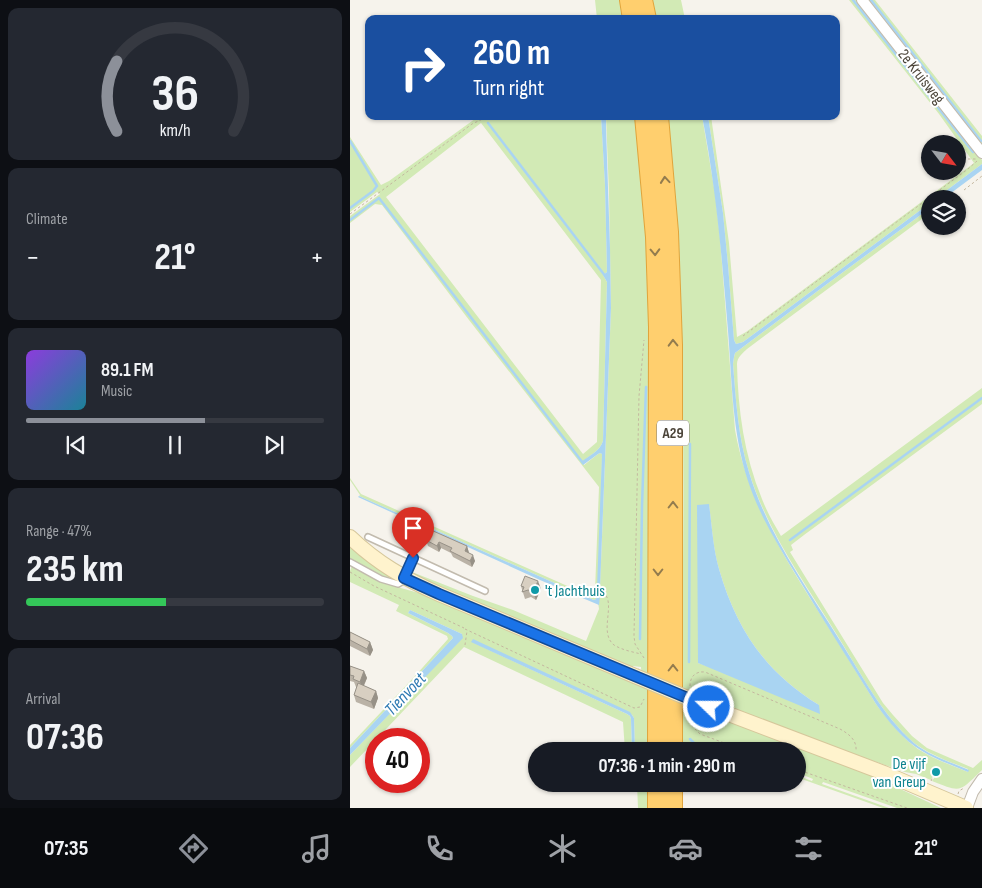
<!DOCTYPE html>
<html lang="en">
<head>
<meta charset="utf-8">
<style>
	body { margin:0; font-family:"Sofia Sans Condensed",sans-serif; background:#242831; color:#f1f3f6; height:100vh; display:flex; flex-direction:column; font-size:19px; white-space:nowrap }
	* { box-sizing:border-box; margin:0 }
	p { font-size:16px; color:#9ea1a6 }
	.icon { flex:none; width:28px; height:28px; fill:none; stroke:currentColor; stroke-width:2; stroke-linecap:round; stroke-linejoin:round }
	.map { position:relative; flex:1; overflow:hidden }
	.panel { display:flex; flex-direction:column; gap:8px; padding:8px; background:#0d0f14; width:350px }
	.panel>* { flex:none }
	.guide { position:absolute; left:15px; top:15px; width:475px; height:105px; border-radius:10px; box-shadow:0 1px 4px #0004; background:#1a4fa0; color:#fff; overflow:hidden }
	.needle { width:32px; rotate:121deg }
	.controls { position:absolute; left:571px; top:135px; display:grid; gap:10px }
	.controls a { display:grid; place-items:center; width:45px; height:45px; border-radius:50%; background:#171b24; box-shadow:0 1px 4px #0004; font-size:25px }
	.speed { position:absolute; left:15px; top:728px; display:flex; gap:10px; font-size:25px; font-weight:700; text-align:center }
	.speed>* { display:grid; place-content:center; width:65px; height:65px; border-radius:50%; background:#171b24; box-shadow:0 1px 4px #0004; line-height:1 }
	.speed .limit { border:8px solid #d22; background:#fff; color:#111 }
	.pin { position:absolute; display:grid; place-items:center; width:42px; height:42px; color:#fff; margin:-51px -21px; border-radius:50% 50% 50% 0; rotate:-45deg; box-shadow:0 0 5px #0007 }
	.pin .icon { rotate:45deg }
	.me { position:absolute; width:55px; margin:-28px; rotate:292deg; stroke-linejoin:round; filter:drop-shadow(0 0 4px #0008) }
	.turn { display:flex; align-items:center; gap:18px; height:105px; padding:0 25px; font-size:22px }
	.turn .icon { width:65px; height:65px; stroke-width:2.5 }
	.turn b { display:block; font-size:35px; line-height:42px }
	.big { font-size:38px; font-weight:700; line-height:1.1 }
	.panel .widget { flex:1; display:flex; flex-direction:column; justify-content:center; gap:8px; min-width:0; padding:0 18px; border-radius:10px; background:#242831 }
	.panel .dial { align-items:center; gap:0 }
	.dial svg { height:130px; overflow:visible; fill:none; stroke:#363941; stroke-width:7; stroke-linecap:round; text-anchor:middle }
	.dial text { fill:#f1f3f6; stroke:none }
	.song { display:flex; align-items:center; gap:15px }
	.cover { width:60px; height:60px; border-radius:8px; background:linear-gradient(135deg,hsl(270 70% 55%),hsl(190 70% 35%)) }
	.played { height:5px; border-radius:2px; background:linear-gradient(90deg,#8c9099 60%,#363941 60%) }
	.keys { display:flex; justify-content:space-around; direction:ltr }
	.heat { display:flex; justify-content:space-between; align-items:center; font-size:28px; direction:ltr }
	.charge { height:8px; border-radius:4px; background:linear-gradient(90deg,#34c759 47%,#363941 0) }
	.trip { position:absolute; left:178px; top:742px; width:278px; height:50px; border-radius:25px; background:#171b24; box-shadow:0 1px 4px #0004; font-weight:700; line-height:50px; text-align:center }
	.dock { display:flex; height:80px; justify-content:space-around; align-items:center; background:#090b0e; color:#9ea1a6 }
	.dock .icon { width:35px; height:35px }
	.dock .active { color:#8c9099 }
	.dock b { font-size:22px; color:#f1f3f6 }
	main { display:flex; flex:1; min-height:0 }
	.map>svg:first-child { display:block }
	.green { fill:#d2eab5; fill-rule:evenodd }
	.water { fill:#a9d4f2 }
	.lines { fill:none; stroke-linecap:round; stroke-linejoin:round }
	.stream { stroke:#a9d4f2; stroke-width:2.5 }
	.lane-casing { stroke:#c2bbae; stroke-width:8 }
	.street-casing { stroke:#c2bbae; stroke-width:12 }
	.secondary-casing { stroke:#d6c79b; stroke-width:16 }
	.highway-casing { stroke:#e0a43c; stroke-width:20 }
	.path { stroke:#c4b79f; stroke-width:1; stroke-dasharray:2.5 2.5; stroke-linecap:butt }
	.lane { stroke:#fff; stroke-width:5 }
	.street { stroke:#fff; stroke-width:10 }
	.secondary { stroke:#fff3cd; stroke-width:14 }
	.highway { stroke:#ffcf6e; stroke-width:18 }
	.secondary-bridge-casing { stroke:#d6c79b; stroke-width:16; stroke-linecap:butt }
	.secondary-bridge { stroke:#fff3cd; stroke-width:14 }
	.wall { fill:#bab2a6 }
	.shaded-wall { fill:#979187 }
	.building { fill:#d8cfc1; stroke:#979187 }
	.oneway { stroke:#937c4e }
	.route-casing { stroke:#114b97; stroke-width:12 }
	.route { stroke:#1a73e8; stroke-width:9 }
	.culture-dot { fill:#0f9aa8; stroke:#fff; stroke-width:2 }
	.labels { text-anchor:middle; stroke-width:4; stroke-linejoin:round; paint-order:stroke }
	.shield { fill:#fff; stroke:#817c74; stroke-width:1 }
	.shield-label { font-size:15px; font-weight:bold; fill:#4b4439 }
	.street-label { font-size:16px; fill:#4b4439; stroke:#fff }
	.culture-label { font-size:16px; fill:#0d838f; stroke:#fff; text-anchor:start }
	.water-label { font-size:18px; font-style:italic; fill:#2e7ab2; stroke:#fff }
</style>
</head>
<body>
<main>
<section class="panel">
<div class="widget dial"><svg viewBox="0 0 100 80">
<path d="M14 69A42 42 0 1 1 86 69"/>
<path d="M14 69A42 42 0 0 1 14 26" stroke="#8c9099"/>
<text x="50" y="56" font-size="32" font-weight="700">36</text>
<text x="50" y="72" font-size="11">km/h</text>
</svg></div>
<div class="widget"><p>Climate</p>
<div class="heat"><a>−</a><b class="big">21°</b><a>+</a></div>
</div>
<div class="widget">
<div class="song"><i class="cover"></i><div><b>89.1 FM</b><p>Music</p></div></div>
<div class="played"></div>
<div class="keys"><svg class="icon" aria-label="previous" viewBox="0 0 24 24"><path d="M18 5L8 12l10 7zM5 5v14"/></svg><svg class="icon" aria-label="pause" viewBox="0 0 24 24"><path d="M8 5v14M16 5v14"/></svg><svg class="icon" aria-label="next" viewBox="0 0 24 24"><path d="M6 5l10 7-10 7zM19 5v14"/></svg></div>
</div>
<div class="widget"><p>Range · 47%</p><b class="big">235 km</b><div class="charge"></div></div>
<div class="widget"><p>Arrival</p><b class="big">07:36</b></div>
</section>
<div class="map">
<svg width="632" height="808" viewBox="0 0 632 808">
	<rect width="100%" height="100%" fill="#f6f3ec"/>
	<path class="green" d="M245 0H271L274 19H247Z
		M302 0H331L335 19H305Z
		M499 0H509L632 160V164L585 199H580V203L393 342 386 344 384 340 378 265 373 213 358 116H361L379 243 387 337 396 332 624 163 589 114Z
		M514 0H525L632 136V150Z
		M129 116H251L255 185 257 272 253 275 257 282 253 441C250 451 239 456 232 462L234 465 248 454 250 453 252 454 250 588 261 308 259 194 256 116H287L295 205 300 308V751H285L284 718 282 715 122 642 277 714 280 716 281 719 282 751H275L273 722 114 647 0 767V755L112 638V634L60 610 58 613 98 633 102 636 103 638 0 748V745L65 676 98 639 97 636 46 611 49 605 0 582V571L2 566 40 585 76 595 102 607 292 685 291 667 283 666V669L85 586 62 574V572L123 596 163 610 236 641 249 609 247 595 246 599 244 600 200 581 9 496 10 495 0 480V478L11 494 242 597 245 591 249 487 119 320 32 205 25 204 0 223V216L30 194 27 192 0 212V137L31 185 39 181ZM131 123 251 280 247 442 233 454 36 197Z
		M318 116H352L365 193 370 238 385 430C397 497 430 550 465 606 486 639 506 671 526 704 538 720 551 737 568 749 583 759 601 765 618 772V769C600 762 580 755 564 743 531 714 510 672 487 635 455 583 417 531 399 472 388 437 386 401 383 364L384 357 385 353 477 284 580 208V213L397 349C393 353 387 357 387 364 388 410 394 455 412 499 417 512 424 524 431 536L632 388V404L454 535 441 545 443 550 440 552 533 703 543 715 562 736 577 748 623 768 632 760V770C609 792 612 793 582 781L589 771 585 769 583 773 584 774 581 780 566 774 555 772 461 739 346 708 516 773 591 808H547L473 782 472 784 539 808H533L446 777V775L462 781 463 779 446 772V751H388L369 745 362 751H331C333 539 339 327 318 116ZM348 505H359C362 526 363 549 369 569 386 629 416 673 469 705L348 663Z
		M0 544 37 575 45 580 44 581 23 573 0 558Z
		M287 784H299L298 808H288Z"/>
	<path class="water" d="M251 116H256V127L260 248 261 308 250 588H247L252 454 250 453 248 454 233 465 231 462C239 456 250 451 253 441L257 282 253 275 257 272 255 185Z
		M352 116H358L373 213 378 265 384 340 386 344 393 342 580 203V208L477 284 385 353 384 357 383 364C386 401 388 437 399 472 417 533 456 586 489 639 512 675 532 715 564 743 580 756 601 762 619 770L618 772C603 765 586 760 572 751 553 740 538 721 526 704 500 662 473 620 448 578 429 547 409 515 398 481 382 432 382 381 378 331 372 259 366 187 352 116Z
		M632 164V170L593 199H585Z
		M9 496 200 581 244 600 246 599 247 595 250 596 249 605 190 580 8 497Z
		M359 504C362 526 363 548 369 569 386 629 416 673 469 705L470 714 348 663 347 505Z
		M60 610 112 634 113 638 0 755V748L103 638 102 636 98 633 58 613Z
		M123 639 280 712 284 718 285 751H282L281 719 280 716 277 714 121 642Z"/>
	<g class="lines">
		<path class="stream" d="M503 0 623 152
			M521 0 631 141
			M138 123 256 277
			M0 141 27 186 23 191 0 208
			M29 198 233 463
			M0 220 29 198
			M440 540 632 398
			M290 639 292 506 296 387
			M339 662 340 444
			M340 739 352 751"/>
		<defs>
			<path id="lane" d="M18 537 135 591
				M0 562 31 579 48 584 53 581 63 558"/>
			<path id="street" d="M512 0 632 153
				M617 808 623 792 632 779"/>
			<path id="secondary" d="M0 537C27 563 55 579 89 594L285 676
				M347 702 534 773 616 808"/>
			<path id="highway" d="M279 0 282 19
				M293 0 297 19
				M294 116 305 237 308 327 307 751
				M309 116 319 232 323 345V751
				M307 808V784
				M323 808V784"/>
		</defs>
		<use href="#lane" class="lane-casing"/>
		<use href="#street" class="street-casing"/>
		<use href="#secondary" class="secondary-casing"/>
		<use href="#highway" class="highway-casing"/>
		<path class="path" d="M618 159H626
			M614 190 632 176
			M0 214 122 124 139 116
			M393 336 618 169 627 161
			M0 572 24 586 114 628
			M243 591 253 592C267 603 248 632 264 645 272 650 283 652 291 654
			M115 629 284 708 290 707 294 699
			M115 645 117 631
			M294 658 285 644 284 636 289 396 294 340
			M340 686C340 677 345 671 355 672L490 729C499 734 507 740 506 751
			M340 710 342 726 350 734 396 751
			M446 769 557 808
			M581 781 585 773
			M608 794 609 791 614 788"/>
		<use href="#lane" class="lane"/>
		<use href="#street" class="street"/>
		<use href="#secondary" class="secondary"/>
		<use href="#highway" class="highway"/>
		<defs>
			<path id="secondary-bridge" d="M285 676 347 702"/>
		</defs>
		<use href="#secondary-bridge" class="secondary-bridge-casing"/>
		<use href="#secondary-bridge" class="secondary-bridge"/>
	</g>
	<path class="wall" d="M70 527 71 530 68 537 58 531 56 528Z
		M76 540 117 546 119 553 125 561 122 567 103 557 101 553 91 548 89 552 78 546Z
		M171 586 191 589 186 600 181 597 175 599Z
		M0 632 20 642 23 650 20 656 0 646Z
		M0 666 14 671 17 678 14 686 26 691 28 698 24 709 6 702 4 695 7 687H6L4 682 0 681Z"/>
	<path class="shaded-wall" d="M70 527 71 530 68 537 66 533Z
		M89 542 91 548 89 552 87 546Z
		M117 546 119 553 117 557 115 551Z
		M123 555 125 561 122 567 120 561Z
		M188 581 191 589 186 600 183 592Z
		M20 642 23 650 20 656 17 649Z
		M14 671 17 678 12 689 10 682Z
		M26 691 28 698 24 709 21 702Z"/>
	<path class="building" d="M60 521 70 527 66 533 56 528Z
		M81 530 117 546 115 551 123 555 120 561 100 551 102 548 89 542 87 546 76 540Z
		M175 576 188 581 183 592 178 590 172 592 174 587 171 586Z
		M0 632 20 642 17 649 0 640Z
		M0 666 14 671 10 682 3 679 4 676 0 675Z
		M8 683 26 691 21 702 4 695Z"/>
	<defs><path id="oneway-chevron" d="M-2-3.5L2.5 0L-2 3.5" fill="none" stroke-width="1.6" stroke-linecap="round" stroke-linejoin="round" transform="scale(1.25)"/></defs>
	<g class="oneway">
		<use href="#oneway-chevron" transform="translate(315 180) rotate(-95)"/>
		<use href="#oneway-chevron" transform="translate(305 252) rotate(88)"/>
		<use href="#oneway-chevron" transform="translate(323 343) rotate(-91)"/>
		<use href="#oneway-chevron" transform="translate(323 505) rotate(-90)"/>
		<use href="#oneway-chevron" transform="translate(308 572) rotate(90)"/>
		<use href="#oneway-chevron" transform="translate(323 668) rotate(-90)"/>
	</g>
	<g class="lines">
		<defs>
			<path id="route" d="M63 558 54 578 89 594 359 707"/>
		</defs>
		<use href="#route" class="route-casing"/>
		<use href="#route" class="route"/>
	</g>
	<g class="culture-dot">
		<circle cx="185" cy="590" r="5"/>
		<circle cx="586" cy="772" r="5"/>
	</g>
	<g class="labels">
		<rect class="shield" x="307" y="420.5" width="32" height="25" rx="4"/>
		<g class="shield-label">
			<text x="323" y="438">A29</text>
		</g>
		<g class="street-label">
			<text transform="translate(572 76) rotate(52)" y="6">2e Kruisweg</text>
		</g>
		<g class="culture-label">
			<text x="195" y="596">'t Jachthuis</text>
			<text x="576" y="769" text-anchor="end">De vijf<tspan x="576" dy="18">van Greup</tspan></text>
		</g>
		<g class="water-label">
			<text transform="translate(55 694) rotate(-47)" y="6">Tienvoet</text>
		</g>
	</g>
</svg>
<div class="controls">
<a><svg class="needle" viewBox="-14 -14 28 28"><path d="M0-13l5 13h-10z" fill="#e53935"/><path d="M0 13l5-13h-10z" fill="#9ea1a6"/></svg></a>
<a><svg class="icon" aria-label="layers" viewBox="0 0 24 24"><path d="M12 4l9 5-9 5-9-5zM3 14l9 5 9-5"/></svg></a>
</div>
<div class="speed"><div class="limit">40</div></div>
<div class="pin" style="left:63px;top:558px;background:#d93025"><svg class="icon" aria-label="arrive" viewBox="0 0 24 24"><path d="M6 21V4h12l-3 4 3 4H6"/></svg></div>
<svg class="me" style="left:359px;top:707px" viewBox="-20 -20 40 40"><circle r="17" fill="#1a73e8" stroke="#fff" stroke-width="3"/><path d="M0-11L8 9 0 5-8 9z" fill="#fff"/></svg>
<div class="trip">07:36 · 1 min · 290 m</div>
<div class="guide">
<div class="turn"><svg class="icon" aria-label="right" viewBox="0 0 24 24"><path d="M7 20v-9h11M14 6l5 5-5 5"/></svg><div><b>260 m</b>Turn right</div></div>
</div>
</div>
</main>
<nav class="dock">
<b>07:35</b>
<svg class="icon active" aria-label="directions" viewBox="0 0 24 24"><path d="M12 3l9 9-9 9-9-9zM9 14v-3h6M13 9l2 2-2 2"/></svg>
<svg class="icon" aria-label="music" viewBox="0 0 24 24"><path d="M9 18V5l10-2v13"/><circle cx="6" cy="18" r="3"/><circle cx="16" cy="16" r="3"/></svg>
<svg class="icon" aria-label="phone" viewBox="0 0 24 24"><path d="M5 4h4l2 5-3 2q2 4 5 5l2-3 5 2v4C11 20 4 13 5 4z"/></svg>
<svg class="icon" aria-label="climate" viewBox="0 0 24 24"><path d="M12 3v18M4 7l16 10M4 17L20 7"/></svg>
<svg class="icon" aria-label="car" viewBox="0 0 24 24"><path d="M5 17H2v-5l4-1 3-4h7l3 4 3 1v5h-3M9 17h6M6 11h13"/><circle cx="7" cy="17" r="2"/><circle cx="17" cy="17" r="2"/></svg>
<svg class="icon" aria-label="filters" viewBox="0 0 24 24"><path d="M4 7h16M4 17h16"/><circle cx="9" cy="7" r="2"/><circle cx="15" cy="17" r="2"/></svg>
<b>21°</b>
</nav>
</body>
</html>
